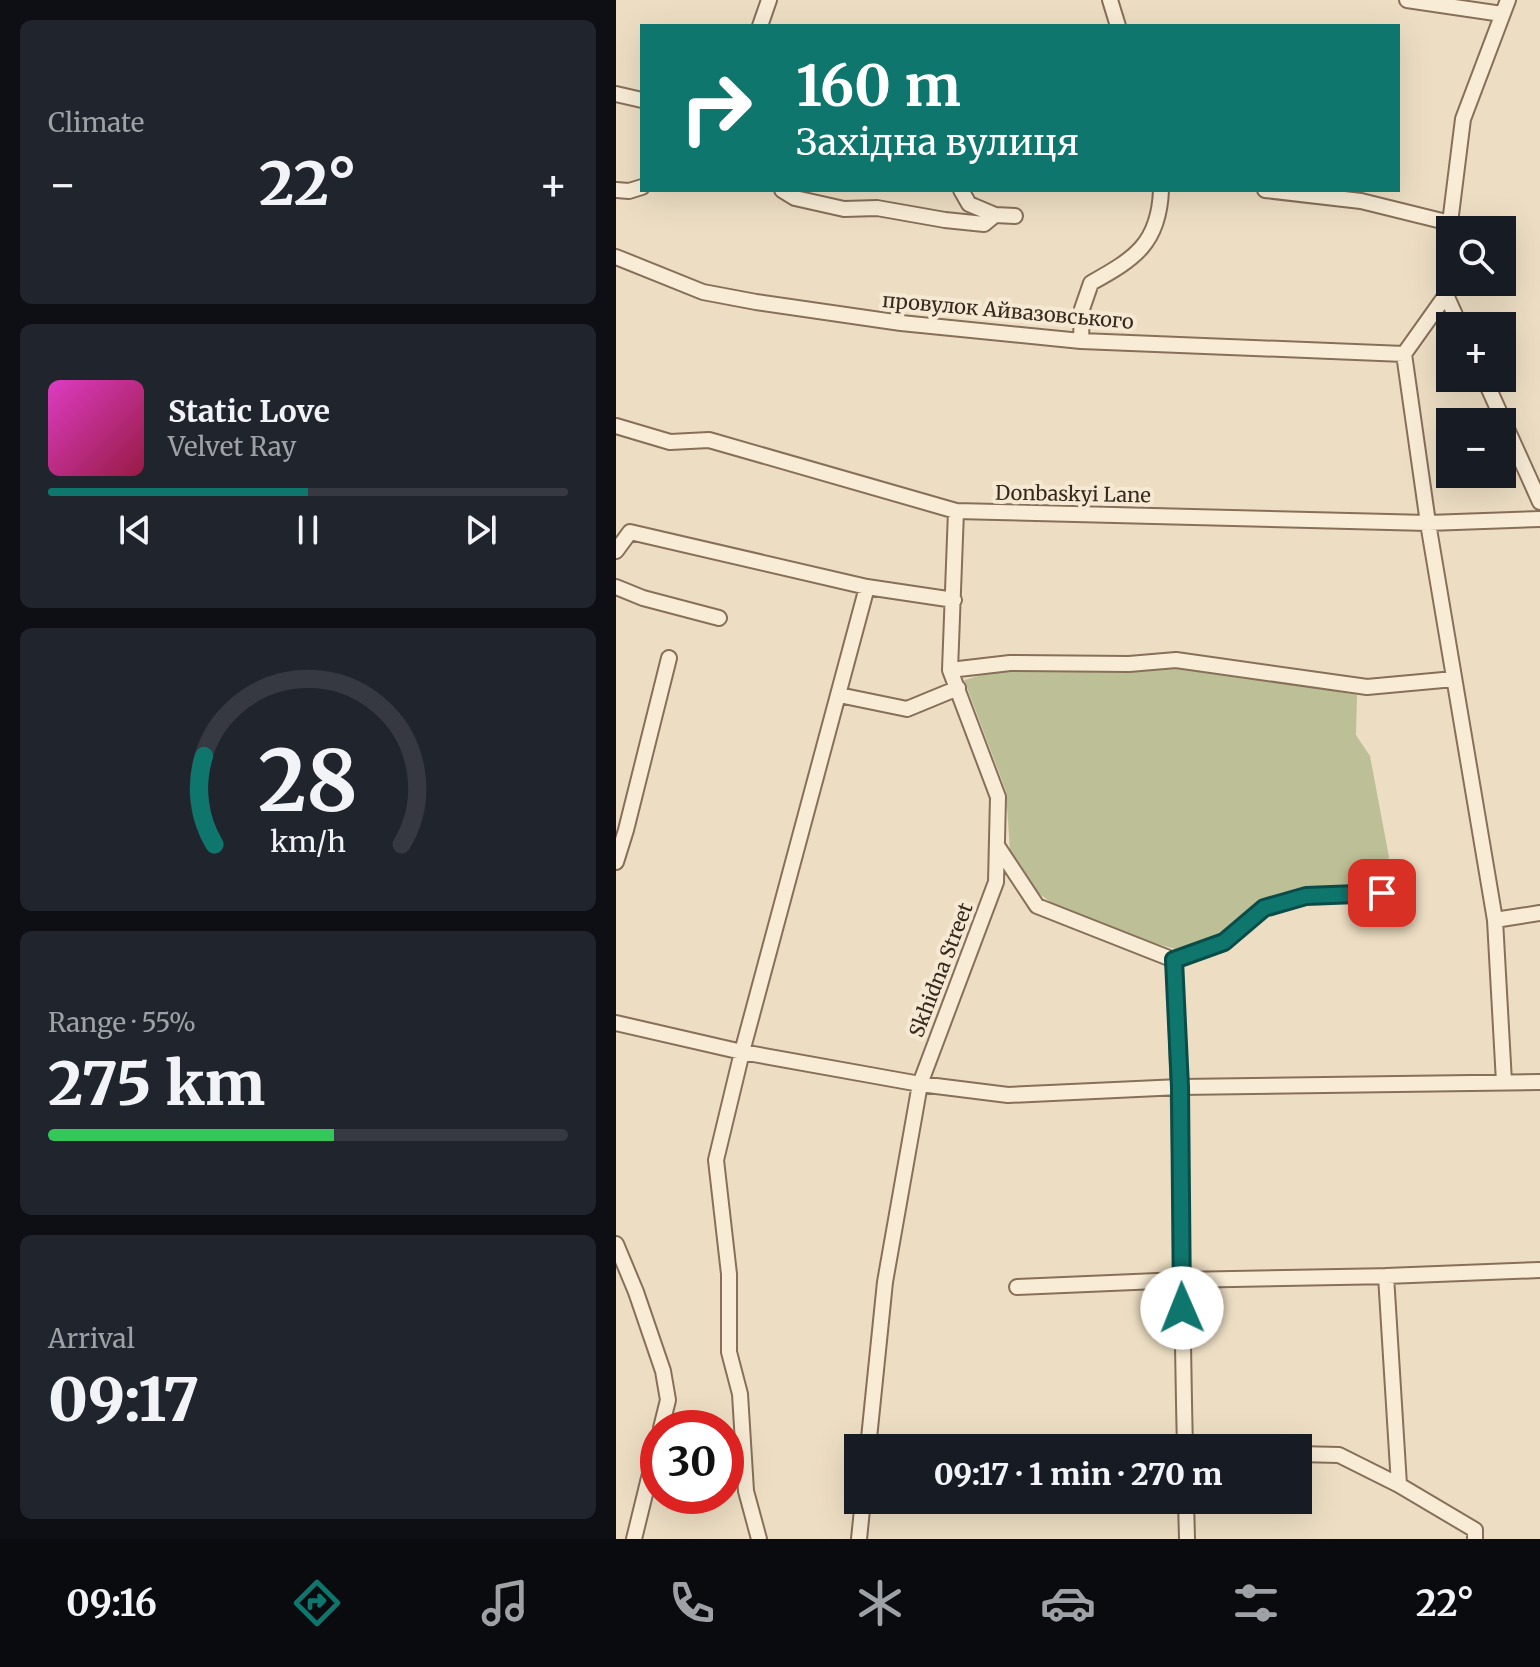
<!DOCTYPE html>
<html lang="en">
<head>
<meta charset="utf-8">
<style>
	body { margin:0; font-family:Merriweather,serif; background:#20242c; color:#f1f3f6; height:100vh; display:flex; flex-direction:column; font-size:30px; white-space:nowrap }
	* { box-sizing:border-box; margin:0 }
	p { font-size:26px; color:#9ea1a6 }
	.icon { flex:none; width:44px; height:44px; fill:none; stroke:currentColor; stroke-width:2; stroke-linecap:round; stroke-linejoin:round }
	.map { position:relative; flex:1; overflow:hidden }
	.details { display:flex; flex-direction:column; gap:20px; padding:20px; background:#0d0f14; width:616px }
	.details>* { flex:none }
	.guide { position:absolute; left:24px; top:24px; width:760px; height:168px; border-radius:0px; box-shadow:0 8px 32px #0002; background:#0f766e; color:#fff; overflow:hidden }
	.controls { position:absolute; left:820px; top:216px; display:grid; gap:16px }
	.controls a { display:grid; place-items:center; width:80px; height:80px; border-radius:0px; background:#171b24; box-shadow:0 8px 32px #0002; font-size:40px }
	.speed { position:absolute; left:24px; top:1410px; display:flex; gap:16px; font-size:40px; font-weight:700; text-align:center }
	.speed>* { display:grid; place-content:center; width:104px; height:104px; border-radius:50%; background:#171b24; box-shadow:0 8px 32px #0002; line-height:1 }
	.speed .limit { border:12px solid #d22; background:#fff; color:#111 }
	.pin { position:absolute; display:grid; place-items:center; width:68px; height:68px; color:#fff; margin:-34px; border-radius:16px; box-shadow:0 4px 12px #0006 }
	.me { position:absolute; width:88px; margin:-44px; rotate:359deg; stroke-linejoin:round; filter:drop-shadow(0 0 6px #0008) }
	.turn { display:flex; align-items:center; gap:28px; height:168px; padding:0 24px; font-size:36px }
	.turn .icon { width:104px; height:104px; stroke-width:2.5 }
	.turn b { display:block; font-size:56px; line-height:68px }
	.big { font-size:60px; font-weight:800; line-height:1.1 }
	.details .tile { flex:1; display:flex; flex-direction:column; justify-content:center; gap:12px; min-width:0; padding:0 28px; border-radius:12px; background:#20242c }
	.details .dial { align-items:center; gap:0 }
	.dial svg { height:208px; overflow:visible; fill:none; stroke:#363941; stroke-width:7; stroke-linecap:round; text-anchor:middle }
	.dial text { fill:#f1f3f6; stroke:none }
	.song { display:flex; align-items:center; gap:24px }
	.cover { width:96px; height:96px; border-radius:12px; background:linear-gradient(135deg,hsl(310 70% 55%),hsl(340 70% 35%)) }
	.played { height:8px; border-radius:4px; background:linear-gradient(90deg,#0f766e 50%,#363941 50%) }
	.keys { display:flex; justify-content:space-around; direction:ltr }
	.heat { display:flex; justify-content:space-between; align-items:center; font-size:44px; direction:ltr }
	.charge { height:12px; border-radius:6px; background:linear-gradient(90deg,#34c759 55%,#363941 0) }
	.trip { position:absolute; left:228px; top:1434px; width:468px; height:80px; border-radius:0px; background:#171b24; box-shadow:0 8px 32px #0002; font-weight:800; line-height:80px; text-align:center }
	.dock { display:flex; height:128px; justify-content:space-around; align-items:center; background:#090b0e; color:#9ea1a6 }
	.dock .icon { width:56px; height:56px }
	.dock .on { color:#0f766e }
	.dock b { font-size:36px; color:#f1f3f6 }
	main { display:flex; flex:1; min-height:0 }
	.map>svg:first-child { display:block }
	.cemetery { fill:#bdc096 }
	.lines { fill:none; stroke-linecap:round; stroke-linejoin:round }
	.street-casing { stroke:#876f5a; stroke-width:18 }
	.street { stroke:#f8ecd6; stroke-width:14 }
	.route-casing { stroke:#0a4d48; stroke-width:20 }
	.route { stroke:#0f766e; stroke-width:14 }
	.labels { text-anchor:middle; stroke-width:8; stroke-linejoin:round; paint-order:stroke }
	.street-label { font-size:20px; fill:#37291e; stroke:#f5e9d3 }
</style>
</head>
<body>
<main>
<section class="details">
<div class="tile"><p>Climate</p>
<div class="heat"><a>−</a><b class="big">22°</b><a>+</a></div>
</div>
<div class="tile">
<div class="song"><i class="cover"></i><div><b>Static Love</b><p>Velvet Ray</p></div></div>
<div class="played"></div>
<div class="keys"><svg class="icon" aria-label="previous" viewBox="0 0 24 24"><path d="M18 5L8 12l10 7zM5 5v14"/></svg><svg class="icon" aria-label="pause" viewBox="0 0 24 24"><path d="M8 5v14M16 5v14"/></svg><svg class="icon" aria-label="next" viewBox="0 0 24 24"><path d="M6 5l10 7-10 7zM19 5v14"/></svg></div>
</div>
<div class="tile dial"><svg viewBox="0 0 100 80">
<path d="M14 69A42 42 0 1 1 86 69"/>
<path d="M14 69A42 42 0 0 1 10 35" stroke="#0f766e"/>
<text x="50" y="56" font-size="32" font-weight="700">28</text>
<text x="50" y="72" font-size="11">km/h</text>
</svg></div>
<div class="tile"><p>Range · 55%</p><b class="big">275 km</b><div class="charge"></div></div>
<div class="tile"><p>Arrival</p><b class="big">09:17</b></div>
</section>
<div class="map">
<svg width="924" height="1539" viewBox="0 0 924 1539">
	<rect width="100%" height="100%" fill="#eddec3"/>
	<path class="cemetery" d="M560 664 741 695 740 735 754 756 773 857 761 883 687 889 645 900 599 938 559 949 457 919 417 889 394 852 390 791 348 680 391 668Z"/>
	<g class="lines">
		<defs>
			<path id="street" d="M494 0 502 26
				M791 0 886 14
				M144 26 153 0
				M0 94 26 100
				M0 190 13 191 26 187
				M166 190 179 198 228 209 261 208 329 220 368 224 379 215
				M345 190 353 204 379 215 399 216
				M649 190 745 201 834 223
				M0 257 87 292 140 302 285 323 465 341 788 354
				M830 295 844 326
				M465 341 466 309 475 283C518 259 543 244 545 190
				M868 378 924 502
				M0 426 54 442 93 440 340 511 812 523 924 519
				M0 551 14 532 251 587 338 600
				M0 587 27 598 103 618
				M334 670 394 663 513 664 560 660 751 687 838 679
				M223 695 291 709 342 688
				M382 847 421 906 558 960 608 942 648 908 690 896 766 893
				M0 862 10 830 53 658
				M879 920 924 913
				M558 960C566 1123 565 1285 569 1448
				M0 1023 126 1052 304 1084 392 1095 564 1087 924 1082
				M888 1082 879 920 812 523 788 354 830 295 834 223 847 119 892 0
				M0 1244 20 1292 47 1371 52 1400 45 1428
				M401 1287 565 1280 777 1276
				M252 1448 269 1282 304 1084 380 882 382 797 334 670 340 511
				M682 1454 723 1455 783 1485 859 1530V1539
				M783 1485 770 1276 924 1270
				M570 1500 571 1539
				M18 1539 42 1441
				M143 1539 130 1491 124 1394 113 1352V1274L100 1160 126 1052 251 587
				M243 1539 247 1500"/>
		</defs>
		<use href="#street" class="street-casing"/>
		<use href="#street" class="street"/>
	</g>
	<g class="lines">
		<defs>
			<path id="route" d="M566 1308 564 1087 558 960 608 942 648 908 690 896 766 893"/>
		</defs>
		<use href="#route" class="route-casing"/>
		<use href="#route" class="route"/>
	</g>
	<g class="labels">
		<g class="street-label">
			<text transform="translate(392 311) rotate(5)" y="7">провулок Айвазовського</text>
			<text transform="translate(457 494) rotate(1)" y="7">Donbaskyi Lane</text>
			<text transform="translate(325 970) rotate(-69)" y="7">Skhidna Street</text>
		</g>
	</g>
</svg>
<div class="controls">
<a><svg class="icon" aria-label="search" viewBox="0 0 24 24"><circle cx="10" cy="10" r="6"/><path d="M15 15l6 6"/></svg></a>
<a>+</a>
<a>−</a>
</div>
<div class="speed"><div class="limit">30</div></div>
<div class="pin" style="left:766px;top:893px;background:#d93025"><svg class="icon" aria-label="arrive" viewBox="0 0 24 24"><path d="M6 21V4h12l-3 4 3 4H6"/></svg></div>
<svg class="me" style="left:566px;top:1308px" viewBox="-20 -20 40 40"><circle r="19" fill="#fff"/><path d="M0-13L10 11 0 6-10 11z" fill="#0f766e"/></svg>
<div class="trip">09:17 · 1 min · 270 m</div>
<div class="guide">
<div class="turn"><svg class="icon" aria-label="right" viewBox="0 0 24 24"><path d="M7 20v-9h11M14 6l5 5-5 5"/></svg><div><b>160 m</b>Західна вулиця</div></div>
</div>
</div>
</main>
<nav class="dock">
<b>09:16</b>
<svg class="icon on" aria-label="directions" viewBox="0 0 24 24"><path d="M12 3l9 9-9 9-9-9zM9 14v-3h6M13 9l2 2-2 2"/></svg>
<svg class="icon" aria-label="music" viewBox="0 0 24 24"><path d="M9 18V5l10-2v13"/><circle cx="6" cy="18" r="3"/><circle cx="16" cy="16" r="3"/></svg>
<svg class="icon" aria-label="phone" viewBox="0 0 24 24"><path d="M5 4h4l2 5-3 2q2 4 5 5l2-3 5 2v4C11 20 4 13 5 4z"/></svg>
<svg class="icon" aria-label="climate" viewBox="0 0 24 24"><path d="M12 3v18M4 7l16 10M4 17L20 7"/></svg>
<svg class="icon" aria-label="car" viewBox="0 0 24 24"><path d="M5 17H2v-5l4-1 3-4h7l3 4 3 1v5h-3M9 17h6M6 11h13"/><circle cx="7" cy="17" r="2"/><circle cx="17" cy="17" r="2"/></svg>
<svg class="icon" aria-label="filters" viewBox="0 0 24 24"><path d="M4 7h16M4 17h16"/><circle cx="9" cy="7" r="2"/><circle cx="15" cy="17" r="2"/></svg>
<b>22°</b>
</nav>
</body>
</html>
